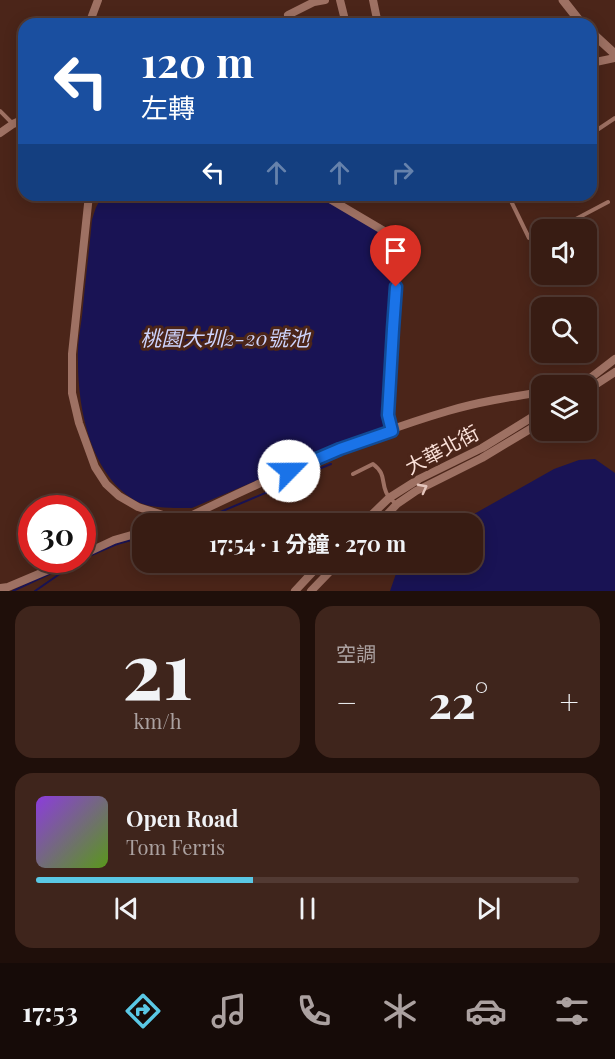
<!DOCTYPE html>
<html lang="zh-TW">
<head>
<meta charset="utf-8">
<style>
	body { margin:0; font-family:"Playfair Display","Noto Sans TC",serif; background:#3f251c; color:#f1f3f6; height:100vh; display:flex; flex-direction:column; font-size:22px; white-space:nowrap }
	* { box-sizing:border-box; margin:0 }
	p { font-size:20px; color:#aba1a0 }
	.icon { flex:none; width:33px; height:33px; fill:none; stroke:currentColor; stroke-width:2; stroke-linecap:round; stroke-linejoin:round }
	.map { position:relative; height:591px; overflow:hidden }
	.drawer { display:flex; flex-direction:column; gap:15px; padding:15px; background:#1f0f0a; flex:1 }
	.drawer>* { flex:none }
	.banner { position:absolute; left:18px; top:18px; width:579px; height:183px; border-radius:18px; box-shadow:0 3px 15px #0003,0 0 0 2px #523a33; background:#1a4fa0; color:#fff; overflow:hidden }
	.buttons { position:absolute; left:531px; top:219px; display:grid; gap:12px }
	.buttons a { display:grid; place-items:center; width:66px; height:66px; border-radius:12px; background:#381c13; box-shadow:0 3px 15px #0003,0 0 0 2px #523a33; font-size:30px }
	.speed { position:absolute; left:18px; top:495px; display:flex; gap:12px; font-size:30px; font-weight:700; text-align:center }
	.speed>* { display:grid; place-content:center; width:78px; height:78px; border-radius:50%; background:#381c13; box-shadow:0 3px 15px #0003,0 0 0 2px #523a33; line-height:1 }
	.speed .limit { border:9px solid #d22; background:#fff; color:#111 }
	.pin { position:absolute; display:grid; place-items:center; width:51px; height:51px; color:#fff; margin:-62px -26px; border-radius:50% 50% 50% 0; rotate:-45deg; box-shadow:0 0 6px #0007 }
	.pin .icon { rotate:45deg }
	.me { position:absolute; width:66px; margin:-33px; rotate:67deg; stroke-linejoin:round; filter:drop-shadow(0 0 4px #0008) }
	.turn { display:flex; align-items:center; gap:21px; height:126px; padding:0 24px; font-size:27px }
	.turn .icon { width:78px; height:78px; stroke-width:2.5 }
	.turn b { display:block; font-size:42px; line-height:51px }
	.lanes { display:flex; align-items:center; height:57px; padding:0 24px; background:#0003; justify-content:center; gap:30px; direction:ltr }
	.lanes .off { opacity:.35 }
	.big { font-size:45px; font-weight:700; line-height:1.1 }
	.drawer .widget { flex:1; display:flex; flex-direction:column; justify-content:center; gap:9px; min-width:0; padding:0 21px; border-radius:18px; background:#3f251c }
	.drawer .dial { align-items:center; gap:0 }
	.dial b { font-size:78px; line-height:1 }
	.song { display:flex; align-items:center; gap:18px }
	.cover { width:72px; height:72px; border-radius:9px; background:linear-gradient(135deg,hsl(270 70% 55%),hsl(90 70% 35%)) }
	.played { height:6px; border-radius:3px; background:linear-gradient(90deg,#5ac8e5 40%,#523a33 40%) }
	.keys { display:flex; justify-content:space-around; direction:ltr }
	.heat { display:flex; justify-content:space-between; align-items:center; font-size:33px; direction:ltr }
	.drawer .tiles { flex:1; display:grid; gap:15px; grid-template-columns:1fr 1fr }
	.widget:last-child { grid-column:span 2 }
	.trip { position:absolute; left:132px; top:513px; width:351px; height:60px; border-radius:18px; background:#381c13; box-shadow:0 3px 15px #0003,0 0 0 2px #523a33; font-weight:700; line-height:60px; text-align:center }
	.menu { display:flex; height:96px; justify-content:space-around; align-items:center; background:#160b08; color:#aba1a0 }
	.menu .icon { width:42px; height:42px }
	.menu .on { color:#5ac8e5 }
	.menu b { font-size:27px; color:#f1f3f6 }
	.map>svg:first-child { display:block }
	.water { fill:#191354 }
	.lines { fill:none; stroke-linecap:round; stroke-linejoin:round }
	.stream { stroke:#191354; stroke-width:2 }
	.service { stroke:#9e7163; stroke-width:4 }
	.minor { stroke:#9e7163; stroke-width:8 }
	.tertiary { stroke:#9e7163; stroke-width:9 }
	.oneway { stroke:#e4c5bc }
	.route-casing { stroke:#114b97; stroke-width:15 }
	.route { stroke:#1a73e8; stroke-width:10 }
	.labels { text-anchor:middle; stroke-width:6; stroke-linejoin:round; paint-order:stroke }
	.street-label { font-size:20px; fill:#fbe1d9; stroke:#4b2519 }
	.water-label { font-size:21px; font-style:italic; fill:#ced4fd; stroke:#4b2519 }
</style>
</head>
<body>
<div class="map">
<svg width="615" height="591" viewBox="0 0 615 591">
	<rect width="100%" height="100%" fill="#4b2519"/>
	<path class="water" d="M106 195H318L373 226 383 233 392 244 396 259 383 427 192 508C177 508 152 509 138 502 91 477 78 410 78 361 77 346 80 331 82 316 85 284 89 252 92 220 95 210 97 201 106 195Z
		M595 459 615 473V591H390L398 568 403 563 472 562V524L458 523 554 469 579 460Z"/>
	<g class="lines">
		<path class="stream" d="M192 524 277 488 287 482 331 464
			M82 559 117 544 142 537
			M73 564 82 560
			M13 591 62 568
			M35 591 61 573 60 569"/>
		<path class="service" d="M0 111 12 123
			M591 134 615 118
			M508 195 529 238 534 240 542 237
			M555 230 608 202
			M353 474 373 464C386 474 381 480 386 492 388 497 392 500 396 504"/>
		<path class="minor" d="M340 0 346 24
			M373 0 378 24
			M288 15 314 2 325 0
			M89 24 98 0
			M591 63 615 58
			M0 133 13 124 24 119
			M89 195 72 354V393L79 423 95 467 106 484 119 496 138 507 166 516 173 524
			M323 195 384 231 395 243 397 251 398 266 393 329 388 415 392 431
			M580 386 615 359
			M586 391 615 372
			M174 524C262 481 353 439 448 411 478 402 510 397 542 392
			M362 524 389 498 419 479 482 448 542 411
			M378 524 397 504 416 491 482 458 542 422
			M82 555 114 540 142 532
			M0 588 8 587 72 560
			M295 591 322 562
			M311 591 339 562"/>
		<path class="tertiary" d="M563 0 582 24
			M591 32 615 54"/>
	</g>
	<defs><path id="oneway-chevron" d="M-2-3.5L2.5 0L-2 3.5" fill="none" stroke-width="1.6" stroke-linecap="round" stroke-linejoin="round" transform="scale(1.5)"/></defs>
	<use class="oneway" href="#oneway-chevron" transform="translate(423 488) rotate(-28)"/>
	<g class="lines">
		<defs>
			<path id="route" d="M289 471 340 449 392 431 388 415 393 329 396 287"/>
		</defs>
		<use href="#route" class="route-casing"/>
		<use href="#route" class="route"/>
	</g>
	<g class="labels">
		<g class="street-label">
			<text transform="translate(442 450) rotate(-28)" y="7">大華北街</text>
		</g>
		<g class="water-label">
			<text x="225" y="346">桃園大圳2-20號池</text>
		</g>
	</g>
</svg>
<div class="buttons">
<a><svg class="icon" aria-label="sound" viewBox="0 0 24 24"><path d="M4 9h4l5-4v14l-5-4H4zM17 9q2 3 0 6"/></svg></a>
<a><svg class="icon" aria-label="search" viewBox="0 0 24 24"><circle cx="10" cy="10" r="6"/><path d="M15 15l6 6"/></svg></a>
<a><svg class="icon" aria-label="layers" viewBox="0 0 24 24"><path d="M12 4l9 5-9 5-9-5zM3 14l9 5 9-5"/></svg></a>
</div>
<div class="speed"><div class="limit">30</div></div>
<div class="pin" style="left:396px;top:287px;background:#d93025"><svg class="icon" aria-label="arrive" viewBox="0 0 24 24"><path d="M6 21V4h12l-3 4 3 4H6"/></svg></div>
<svg class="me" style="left:289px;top:471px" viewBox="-20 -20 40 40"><circle r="19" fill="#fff"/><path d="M0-13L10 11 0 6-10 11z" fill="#1a73e8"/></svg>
<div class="trip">17:54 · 1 分鐘 · 270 m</div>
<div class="banner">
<div class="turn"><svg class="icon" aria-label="left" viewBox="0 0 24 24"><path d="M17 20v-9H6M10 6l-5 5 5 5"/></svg><div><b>120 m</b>左轉</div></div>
<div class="lanes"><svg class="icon" aria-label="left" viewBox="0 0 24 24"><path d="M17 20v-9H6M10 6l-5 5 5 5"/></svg><svg class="icon off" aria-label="ahead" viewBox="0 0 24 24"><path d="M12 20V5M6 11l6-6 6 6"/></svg><svg class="icon off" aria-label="ahead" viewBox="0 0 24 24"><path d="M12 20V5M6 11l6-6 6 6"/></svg><svg class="icon off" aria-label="right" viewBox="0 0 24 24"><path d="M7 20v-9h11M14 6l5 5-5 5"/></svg></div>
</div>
</div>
<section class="drawer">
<div class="tiles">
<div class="widget dial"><b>21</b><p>km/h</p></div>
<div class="widget"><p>空調</p>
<div class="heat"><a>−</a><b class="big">22°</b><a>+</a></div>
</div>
<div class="widget">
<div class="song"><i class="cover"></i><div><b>Open Road</b><p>Tom Ferris</p></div></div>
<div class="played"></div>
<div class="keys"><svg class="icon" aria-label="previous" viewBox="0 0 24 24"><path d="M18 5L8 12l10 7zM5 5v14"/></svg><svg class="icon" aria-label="pause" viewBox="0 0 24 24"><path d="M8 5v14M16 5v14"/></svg><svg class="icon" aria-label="next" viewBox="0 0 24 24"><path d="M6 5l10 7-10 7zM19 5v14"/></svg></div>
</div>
</div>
</section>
<nav class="menu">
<b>17:53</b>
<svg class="icon on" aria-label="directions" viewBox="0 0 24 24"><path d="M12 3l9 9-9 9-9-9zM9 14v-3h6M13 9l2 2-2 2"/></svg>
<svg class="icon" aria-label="music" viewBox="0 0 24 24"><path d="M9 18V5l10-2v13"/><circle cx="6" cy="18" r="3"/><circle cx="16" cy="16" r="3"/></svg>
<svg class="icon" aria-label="phone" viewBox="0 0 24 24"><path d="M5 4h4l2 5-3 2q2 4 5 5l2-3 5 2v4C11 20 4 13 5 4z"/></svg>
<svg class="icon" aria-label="climate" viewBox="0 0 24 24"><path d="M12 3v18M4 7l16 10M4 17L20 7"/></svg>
<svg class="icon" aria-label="car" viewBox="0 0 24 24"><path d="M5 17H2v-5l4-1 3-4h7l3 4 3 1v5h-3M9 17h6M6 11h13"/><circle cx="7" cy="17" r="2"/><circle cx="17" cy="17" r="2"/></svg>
<svg class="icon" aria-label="filters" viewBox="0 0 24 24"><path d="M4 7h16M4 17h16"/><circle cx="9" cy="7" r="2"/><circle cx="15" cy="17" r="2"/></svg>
</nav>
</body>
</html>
